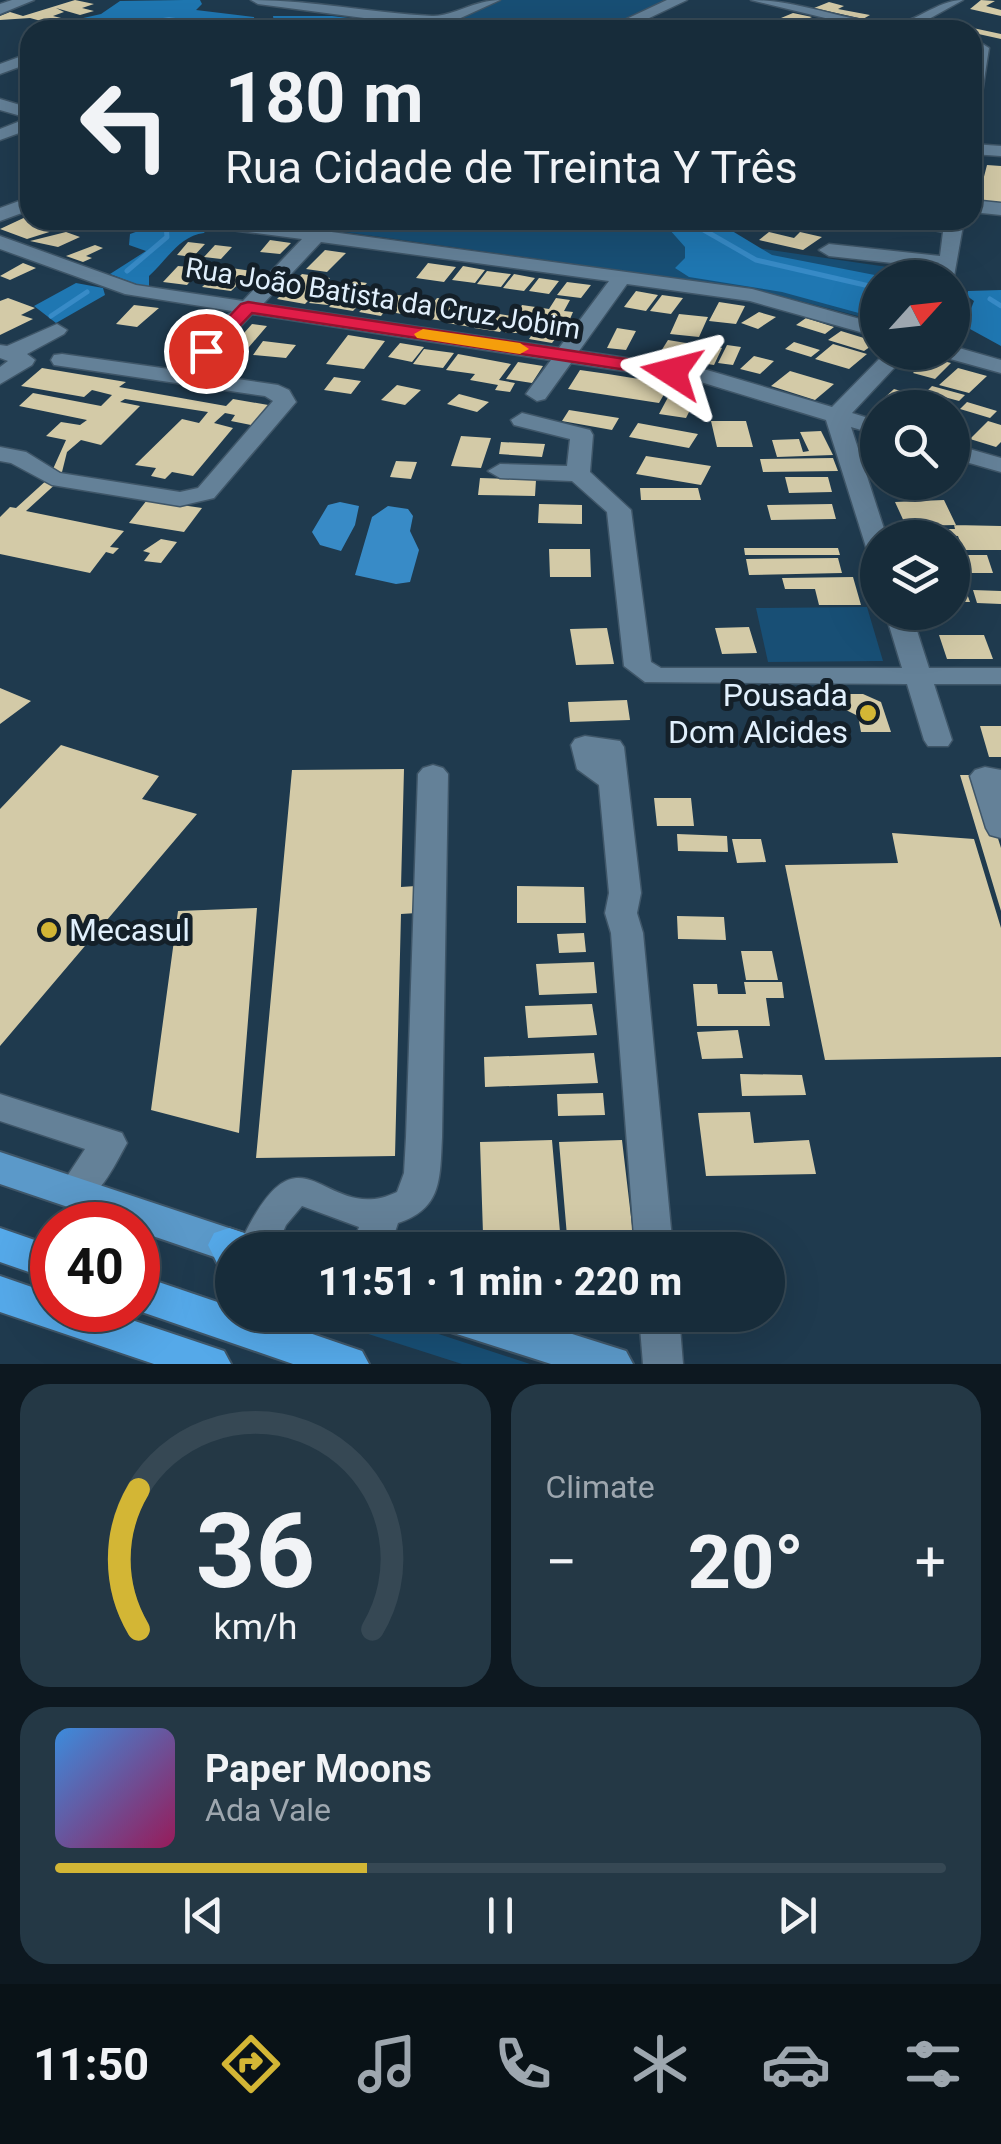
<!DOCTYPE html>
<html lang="en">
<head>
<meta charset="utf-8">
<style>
	body { margin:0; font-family:Roboto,sans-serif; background:#243845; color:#f1f3f6; height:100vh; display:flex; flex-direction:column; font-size:38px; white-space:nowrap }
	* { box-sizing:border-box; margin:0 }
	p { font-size:32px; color:#9ea7af }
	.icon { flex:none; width:55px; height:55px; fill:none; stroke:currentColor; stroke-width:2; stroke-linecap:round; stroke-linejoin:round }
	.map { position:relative; height:1364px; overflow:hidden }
	.panel { display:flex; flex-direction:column; gap:20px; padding:20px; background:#0d1820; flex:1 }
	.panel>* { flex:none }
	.guide { position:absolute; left:20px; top:20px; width:962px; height:210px; border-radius:30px; box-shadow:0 10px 40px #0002,0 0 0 2px #364854; background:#172c3a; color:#f1f3f6; overflow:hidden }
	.needle { width:65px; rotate:63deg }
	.fabs { position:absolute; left:860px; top:260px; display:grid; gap:20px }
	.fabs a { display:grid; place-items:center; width:110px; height:110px; border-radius:50%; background:#172c3a; box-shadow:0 10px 40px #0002,0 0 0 2px #364854; font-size:50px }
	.speed { position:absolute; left:30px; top:1202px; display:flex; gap:20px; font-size:50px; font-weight:700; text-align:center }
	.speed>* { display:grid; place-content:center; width:130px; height:130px; border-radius:50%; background:#172c3a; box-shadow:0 10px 40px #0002,0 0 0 2px #364854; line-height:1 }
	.speed .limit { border:15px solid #d22; background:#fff; color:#111 }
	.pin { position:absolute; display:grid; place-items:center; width:85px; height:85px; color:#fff; margin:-42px; border:5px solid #fff; border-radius:50%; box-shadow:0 2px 10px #0007 }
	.me { position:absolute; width:110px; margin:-55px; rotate:279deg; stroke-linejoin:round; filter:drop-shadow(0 0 8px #0008) }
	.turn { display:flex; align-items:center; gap:35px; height:210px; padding:0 40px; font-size:45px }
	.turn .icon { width:130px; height:130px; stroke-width:2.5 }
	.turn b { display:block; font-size:70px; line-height:85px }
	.big { font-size:75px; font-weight:800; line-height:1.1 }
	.panel .tile { flex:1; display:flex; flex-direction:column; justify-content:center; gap:15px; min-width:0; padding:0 35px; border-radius:30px; background:#243845 }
	.panel .dial { align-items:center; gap:0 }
	.dial svg { height:260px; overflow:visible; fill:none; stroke:#364854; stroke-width:7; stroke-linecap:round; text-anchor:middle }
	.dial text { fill:#f1f3f6; stroke:none }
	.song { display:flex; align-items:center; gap:30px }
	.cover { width:120px; height:120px; border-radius:15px; background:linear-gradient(135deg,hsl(210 70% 55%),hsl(330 70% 35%)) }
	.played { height:10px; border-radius:5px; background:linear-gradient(90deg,#d3b635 35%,#364854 35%) }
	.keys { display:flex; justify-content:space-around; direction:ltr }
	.heat { display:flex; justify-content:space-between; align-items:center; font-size:55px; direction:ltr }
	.panel .tiles { flex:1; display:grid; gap:20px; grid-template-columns:1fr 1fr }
	.tile:last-child { grid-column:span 2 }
	.trip { position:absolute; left:215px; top:1232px; width:570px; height:100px; border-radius:50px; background:#172c3a; box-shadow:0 10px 40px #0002,0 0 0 2px #364854; font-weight:800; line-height:100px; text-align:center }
	.tabs { display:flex; height:160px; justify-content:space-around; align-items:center; background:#091217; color:#9ea7af }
	.tabs .icon { width:70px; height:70px }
	.tabs .active { color:#d3b635 }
	.tabs b { font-size:45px; color:#f1f3f6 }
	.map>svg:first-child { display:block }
	.green { fill:#184f75 }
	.forest { fill:#1f77b2 }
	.water { fill:#388bc7 }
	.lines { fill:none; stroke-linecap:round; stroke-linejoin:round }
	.stream-far1 { stroke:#388bc7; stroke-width:4 }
	.stream { stroke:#388bc7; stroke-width:5 }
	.building { fill:#d3caa7 }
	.minor-casing { stroke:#3f5668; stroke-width:3 }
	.major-casing { stroke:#3f5668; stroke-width:4 }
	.highway-casing { stroke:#3f5668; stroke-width:4 }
	.minor { fill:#648198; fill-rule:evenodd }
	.major { fill:#5b99c9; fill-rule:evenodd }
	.highway { fill:#55a9e9; fill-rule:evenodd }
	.route { fill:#e11d48; stroke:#92132f; stroke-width:2.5 }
	.slow { fill:#f59e0b }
	.poi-dot { fill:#d3b635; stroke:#142029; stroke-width:4 }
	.labels { text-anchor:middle; stroke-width:10; stroke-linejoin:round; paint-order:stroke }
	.far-street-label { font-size:28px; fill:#e1f0fd; stroke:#142029 }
	.poi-label { font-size:32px; fill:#e1f0fd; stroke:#142029; text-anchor:end }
</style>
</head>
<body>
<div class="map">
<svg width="1001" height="1364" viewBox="0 0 1001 1364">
	<rect width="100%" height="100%" fill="#1f3a4e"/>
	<path class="green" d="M501 0H668L598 30H504L457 18Z
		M258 220H687L722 243 929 273 928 277 878 278 877 321 754 289Z
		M867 607 883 661 768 662 756 608Z
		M309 1315H381L530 1364H462Z"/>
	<path class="forest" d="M183 0H200L202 4 196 10 254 17 256 30H76L70 21 101 14 120 1Z
		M273 16H332L447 30H275Z
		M150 220H213L204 233C179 236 167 260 149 276V289L110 274 146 251 129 245 130 234 144 229Z
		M661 220H714L772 255 885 277 878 278 877 318 782 292 689 277 675 268 685 258V247Z
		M76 283 103 288 105 295 56 323 34 306Z
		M1001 290V346L970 329 967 319 974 301 967 296 968 291Z"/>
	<path class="water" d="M340 502 359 506 355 525 341 551 320 545 312 532 328 505Z
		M388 506 408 509 413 516 410 531 419 550 410 582 396 584 355 575 372 517Z"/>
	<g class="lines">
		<path class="stream-far1" d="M103 30 169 19 220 27 291 30
			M165 220 166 227
			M687 220 700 227"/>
		<path class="stream" d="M695 225 756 260 878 288
			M127 271 167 237 166 225
			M990 299 1001 306
			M51 316 87 292"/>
	</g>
	<path class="building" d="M75 0 94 4 82 8 94 11 80 15 56 8 64 12 53 16 61 18 56 20 71 24 63 27 30 18 0 20V16L10 12 23 16Z
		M981 0 995 1 986 6 1001 10V16L970 9Z
		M829 2 844 6 838 9 870 15 863 19 814 8Z
		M793 13 812 17 789 27 769 23Z
		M945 22 1001 34V39L938 25Z
		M987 165 1001 166V207L977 204Z
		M30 215V220L62 228 27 239 0 229Z
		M66 232 80 237 58 247 30 241Z
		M769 232 794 238 800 232 822 237 803 250 759 240Z
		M270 240 291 243 280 254 260 252Z
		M188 242 205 244 193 257 177 255Z
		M95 245 103 248 86 256 92 258 83 262 66 256Z
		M215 245 232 247 221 259 204 257Z
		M325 250 346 253 327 272 306 269Z
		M23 263 36 268 10 280 0 276Z
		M428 263 456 267 444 282 416 278Z
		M178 266 202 268 187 285 163 282Z
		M463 266 485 270 475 283 452 280Z
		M224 267 252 271 231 291 202 287Z
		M487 271 511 274 501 287 477 284Z
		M302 274 330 278 305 304 277 299Z
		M514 274 535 278 524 291 503 288Z
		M539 278 559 281 549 294 529 291Z
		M353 281 367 283 356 295 366 297 353 311 329 307Z
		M567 282 591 285 581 298 557 295Z
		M636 291 658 295 646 311 624 307Z
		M319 292 337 294 328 305 309 303Z
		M391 294 406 296 401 302 423 305 414 316 390 312 393 308 388 307 381 316 359 312 368 303 386 299Z
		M662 295 683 298 671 314 650 311Z
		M8 298 35 308 21 315 33 319 0 335V301Z
		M437 298 460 301 445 321 421 318Z
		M556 298 570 300 564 311 573 312 570 319 552 343 529 339 545 315 518 312 522 305 549 309Z
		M719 302 745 306 736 324 709 321Z
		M134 305 159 308 137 327 116 324Z
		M487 312 512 316 500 332 474 328Z
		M759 312 776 317 758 329 741 323Z
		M455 313 479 317 471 327 447 323Z
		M191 314 217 319 200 336 173 331Z
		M679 314 708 317 699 337 670 334Z
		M806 318 834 327 825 334 796 325Z
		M515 319 539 323 531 333H505Z
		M252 324 267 326 243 354 228 351Z
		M617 328 636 331 626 350 607 348Z
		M841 331 877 342 864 351 828 340Z
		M348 335 385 341 364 369 326 364Z
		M668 340 692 344 681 360 658 356Z
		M263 341 296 345 286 358 253 355Z
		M794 342 820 350 811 357 785 349Z
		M400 343 424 347 412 362 388 357Z
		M833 344 867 354 849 369 815 359Z
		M696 345 722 348 714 365 688 361Z
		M727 345 741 347 733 365 718 363Z
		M424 349 454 353 443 368 413 364Z
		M458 354 511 364 499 380 515 383 510 392 495 390 498 385 470 380 475 374 446 370Z
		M754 356 774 361 760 374 740 369Z
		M928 357 951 363 935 379 913 373Z
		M518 362 543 366 532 383 506 379Z
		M42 368 126 382 119 387 226 406 233 399 274 406 256 426 231 421 235 415 225 413 214 423 233 428 193 476 172 472 165 479 151 476 156 468 135 465 182 419 199 423 208 412 125 399 120 402 140 406 101 445 81 440 67 452 60 480 26 511 124 531 110 547 119 548 113 554 106 552 90 573 0 554V517L10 507 16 508 49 478 66 440 46 436 61 422 80 425 87 420 19 406 33 393 101 406 112 395 92 390 84 397 21 386Z
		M958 368 987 376 969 393 939 385Z
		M580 370 608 374 670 384 659 403 568 389Z
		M790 371 834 384 815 400 771 386Z
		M334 377 361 381 351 394 324 390Z
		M397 385 421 390 405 405 381 400Z
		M932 386 965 395 959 401 926 392Z
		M673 388 699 392 686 418 659 414Z
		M894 389 911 394 897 408 871 410Z
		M459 394 489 402 477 412 447 404Z
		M967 402 997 411 990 418 960 409Z
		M569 410 619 418 612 430 562 421Z
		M711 421H746L753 447H717Z
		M988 421 1001 425V442L996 447 970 439Z
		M638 423 698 434 689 448 629 437Z
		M821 431 833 455 777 457 772 440 799 439 803 452 809 451 800 432Z
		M461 436 491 438 481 468 451 466Z
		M501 442 545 444 542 457 499 454Z
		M646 456 711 466 701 485 636 474Z
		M833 458 838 471 763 472 760 459Z
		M396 461 417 462 411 479 390 477Z
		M785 477H828L832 492 789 493Z
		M480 478 536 480 535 496 478 495Z
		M890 482H918L923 497 893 496Z
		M640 488H698L701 500H641Z
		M147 500 202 508 184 532 129 523Z
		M944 500 956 525 906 526 895 502Z
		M539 504 582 505V524L538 523Z
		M832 504 836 519 771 520 767 505Z
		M954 525 1001 526V550H963L958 536 939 535 937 529H955Z
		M161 539 177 542 161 563 144 561 150 553 143 551Z
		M744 548H838L840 555H745Z
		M549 549H590L591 577H550Z
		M952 555H987L993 573H952Z
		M838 558 842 573 749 575 746 559Z
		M853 577 861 605H819L815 589H785L782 578Z
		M962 580 970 602H952V581Z
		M973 590 1001 591V604L977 603Z
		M749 627 757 653 722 654 715 628Z
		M607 628 614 664 576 665 570 629Z
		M939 635H984L993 659H947Z
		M0 688 31 701 0 724Z
		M801 694H863L881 702 891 732H861L858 716 846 710 805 709Z
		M627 700 630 720 570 722 568 702Z
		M980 726H1001V757H989Z
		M61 745 159 776 142 799 197 814 0 1046V809Z
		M404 769 401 887 416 886 417 913 401 914 395 1156 256 1158 292 770Z
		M960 775H978L1001 848V911Z
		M654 798H691L694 826H657Z
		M892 833 974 839 1001 928V1057L825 1060 785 865 898 863Z
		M677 834 727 836 728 852 678 851Z
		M732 839H761L766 862 737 863Z
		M517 886 584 887 586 923H517Z
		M257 908 239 1133 151 1110 178 911Z
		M677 916 724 917 726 940 678 939Z
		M584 933 586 952 559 953 557 934Z
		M741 951H772L778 980H746Z
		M594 962 597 993 539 995 536 964Z
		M744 982H782L784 998H766L770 1026H697L693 984H717L718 994H746Z
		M592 1004 597 1035 528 1038 525 1006Z
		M738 1030 743 1058 702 1059 697 1032Z
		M594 1053 598 1083 485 1087 484 1057Z
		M740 1074 802 1075 806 1095 742 1096Z
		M603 1093 605 1115 558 1116 557 1094Z
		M750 1112 754 1143 809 1140 816 1174 706 1176 698 1113Z
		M552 1140 560 1232 483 1234 480 1142Z
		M622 1140 633 1234 567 1236 559 1142Z"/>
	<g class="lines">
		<defs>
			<path id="minor" d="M12 0H34L0 14V4Z
				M251 0C312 0 371 13 432 16 451 17 475 0 500 0L454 21 486 30H455L258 4Z
				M667 0H687L624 30H603Z
				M751 0C799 0 843 21 890 24 912 26 936 0 963 0L909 30H875Z
				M981 43 989 48 980 106 972 111V52Z
				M30 53V63L0 74V64Z
				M0 99 30 108V129L0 140V129L28 118 0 110Z
				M972 144 1001 146V156L972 154Z
				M30 197V210L0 221V208Z
				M972 200 1001 203V215L972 212Z
				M208 220H243L752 289 878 324V337L750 301 627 284 579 351 707 370 832 407 886 352H909L852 413 878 421V435L851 427 887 538H878V554L866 547 826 420 704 383 571 363 545 399 537 401 526 394 551 360 252 314 197 373 278 385 289 390 296 402 214 498 180 506 52 485 11 463 0 461V447L26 452 60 473 180 492 198 488 273 401 265 396 54 365 51 360 54 355 62 354 176 370 232 311 125 294 0 249V236L136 285 243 301 302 239 216 228 209 226ZM321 242 609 281 559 348 263 304Z
				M904 220H964L953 282 952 278H936L938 268 829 256 819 250 829 244 940 256 943 232 906 224Z
				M57 324 67 330 64 334 27 354 35 360 32 365 0 384V367L8 361 0 358V345L7 346Z
				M952 346 1001 360V373L943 357 941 352H952Z
				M522 413 590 430 593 435 590 472 631 510 651 662 661 668H902L885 612H911L929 668H1001V684H934L952 740 948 746H928L924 740 907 684 645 682 624 666 607 512 572 481 500 478 488 471 500 464 567 466 570 439 514 425 511 420Z
				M952 444 1001 458V472L952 458Z
				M585 736 620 741 624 747 641 893 637 913 643 933 673 1250H635L611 933 605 913 609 893 599 785 577 769 571 745 575 739Z
				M433 765 443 768 448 774 442 1137C440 1179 442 1209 398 1223L389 1250H351L359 1227 302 1206 286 1225 275 1250H237C302 1106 321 1229 397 1192L404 1173 406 1137 418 774 423 768Z
				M985 767 1001 770V838L990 835 986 828 970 776 975 770Z
				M0 1094 122 1133 127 1143C113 1168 93 1214 61 1203L56 1193 85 1149 0 1121Z
				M639 1315H679L683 1364H643Z"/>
			<path id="major" d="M0 1152 259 1238 265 1250H232V1263L138 1231V1225H121L0 1184Z
				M432 1315H512L626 1351 633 1364H551L438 1328Z"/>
			<path id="highway" d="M0 1228 52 1246V1280L0 1262Z
				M229 1228 244 1233 252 1250H232V1268L217 1263 208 1245 214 1233Z
				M138 1275 232 1307V1315H257L362 1351 369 1364H293L136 1310Z
				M0 1276 52 1294V1310H102L224 1351 231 1364H154L0 1312Z"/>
		</defs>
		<use href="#minor" class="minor-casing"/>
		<use href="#major" class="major-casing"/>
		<use href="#highway" class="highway-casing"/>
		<use href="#minor" class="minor"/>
		<use href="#major" class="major"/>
		<use href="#highway" class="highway"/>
	</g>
	<path class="route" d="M248 302 672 366 680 372 672 377 252 313 212 355H200V347L241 304Z"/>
	<path class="slow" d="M423 329 520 343 529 349 520 354 417 338 414 334Z"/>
	<g class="poi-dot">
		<circle cx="868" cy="713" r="10"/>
		<circle cx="49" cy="930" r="10"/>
	</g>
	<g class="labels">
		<g class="far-street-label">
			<text transform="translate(383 298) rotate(9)" y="10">Rua João Batista da Cruz Jobim</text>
		</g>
		<g class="poi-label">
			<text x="848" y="706">Pousada<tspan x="848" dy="37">Dom Alcides</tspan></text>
			<text x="69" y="941" text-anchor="start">Mecasul</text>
		</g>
	</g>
</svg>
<div class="fabs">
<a><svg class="needle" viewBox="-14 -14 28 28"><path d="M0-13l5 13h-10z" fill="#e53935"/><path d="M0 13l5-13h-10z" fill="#9ea7af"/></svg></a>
<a><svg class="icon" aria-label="search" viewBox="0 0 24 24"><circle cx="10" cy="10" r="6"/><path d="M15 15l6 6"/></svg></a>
<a><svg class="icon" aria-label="layers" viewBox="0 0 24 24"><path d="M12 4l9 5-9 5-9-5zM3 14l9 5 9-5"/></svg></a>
</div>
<div class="speed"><div class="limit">40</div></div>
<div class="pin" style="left:206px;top:351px;background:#d93025"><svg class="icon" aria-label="arrive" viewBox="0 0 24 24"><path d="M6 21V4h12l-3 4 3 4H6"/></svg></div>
<svg class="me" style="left:672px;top:372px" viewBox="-20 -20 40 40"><path d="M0-17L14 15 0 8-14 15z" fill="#e11d48" stroke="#fff" stroke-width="4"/></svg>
<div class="trip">11:51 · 1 min · 220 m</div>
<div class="guide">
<div class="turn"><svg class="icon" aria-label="left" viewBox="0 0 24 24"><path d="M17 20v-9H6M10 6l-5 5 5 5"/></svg><div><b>180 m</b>Rua Cidade de Treinta Y Três</div></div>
</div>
</div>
<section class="panel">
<div class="tiles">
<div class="tile dial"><svg viewBox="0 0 100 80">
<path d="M14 69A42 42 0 1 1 86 69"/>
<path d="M14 69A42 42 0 0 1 14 26" stroke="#d3b635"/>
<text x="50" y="56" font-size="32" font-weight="700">36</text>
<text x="50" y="72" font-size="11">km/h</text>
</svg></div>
<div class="tile"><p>Climate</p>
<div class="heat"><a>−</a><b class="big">20°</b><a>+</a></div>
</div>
<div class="tile">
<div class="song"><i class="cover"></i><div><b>Paper Moons</b><p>Ada Vale</p></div></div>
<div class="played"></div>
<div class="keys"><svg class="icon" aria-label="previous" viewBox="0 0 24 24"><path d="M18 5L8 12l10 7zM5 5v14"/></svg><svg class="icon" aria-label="pause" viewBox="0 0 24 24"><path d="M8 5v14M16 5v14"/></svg><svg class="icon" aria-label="next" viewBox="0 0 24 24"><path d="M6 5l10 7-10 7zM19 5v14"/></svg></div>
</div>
</div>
</section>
<nav class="tabs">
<b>11:50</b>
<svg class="icon active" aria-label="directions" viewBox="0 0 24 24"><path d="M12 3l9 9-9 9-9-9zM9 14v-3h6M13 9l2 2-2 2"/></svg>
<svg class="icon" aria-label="music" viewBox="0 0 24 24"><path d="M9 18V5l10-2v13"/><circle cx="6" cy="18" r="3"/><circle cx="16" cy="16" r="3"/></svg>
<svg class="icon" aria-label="phone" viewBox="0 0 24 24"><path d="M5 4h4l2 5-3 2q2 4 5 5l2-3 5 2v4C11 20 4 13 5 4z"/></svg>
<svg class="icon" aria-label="climate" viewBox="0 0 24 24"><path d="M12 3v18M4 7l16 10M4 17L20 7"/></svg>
<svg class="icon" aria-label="car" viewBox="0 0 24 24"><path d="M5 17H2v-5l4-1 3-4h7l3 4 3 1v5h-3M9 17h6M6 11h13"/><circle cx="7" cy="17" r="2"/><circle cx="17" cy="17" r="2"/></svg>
<svg class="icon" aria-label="filters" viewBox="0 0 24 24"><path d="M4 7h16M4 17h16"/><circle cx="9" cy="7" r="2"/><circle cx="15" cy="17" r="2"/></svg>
</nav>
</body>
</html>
